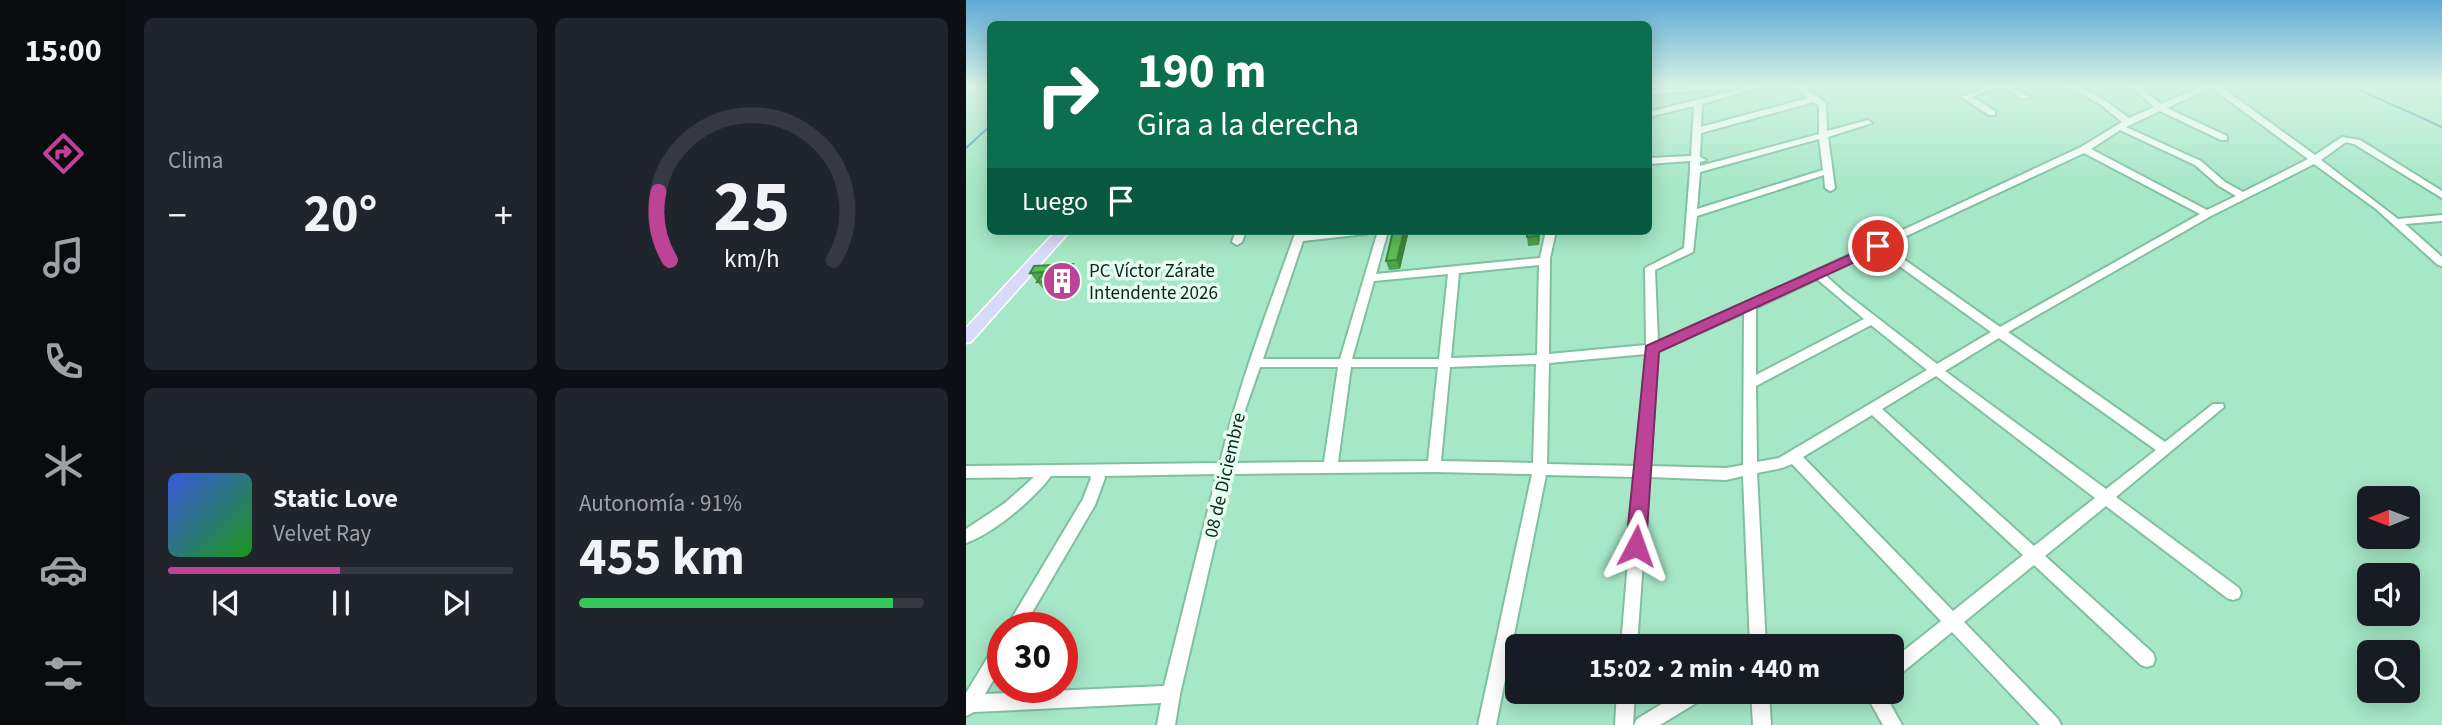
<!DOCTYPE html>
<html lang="es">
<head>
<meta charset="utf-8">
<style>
	body { margin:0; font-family:"Source Sans 3",sans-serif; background:#20242c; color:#f1f3f6; height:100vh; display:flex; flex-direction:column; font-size:26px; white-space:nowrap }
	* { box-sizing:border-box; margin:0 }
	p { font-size:23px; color:#9ea1a6 }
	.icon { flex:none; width:38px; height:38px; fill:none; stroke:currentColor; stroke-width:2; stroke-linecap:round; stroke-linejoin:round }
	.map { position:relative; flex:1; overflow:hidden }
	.details { display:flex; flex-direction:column; gap:18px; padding:18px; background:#0d0f14; width:840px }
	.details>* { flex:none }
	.banner { position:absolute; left:21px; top:21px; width:665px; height:214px; border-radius:10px; box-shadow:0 4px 18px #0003; background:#0b6e4f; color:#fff; overflow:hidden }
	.needle { width:46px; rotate:269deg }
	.tools { position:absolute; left:1391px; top:486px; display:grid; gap:14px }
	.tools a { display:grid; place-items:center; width:63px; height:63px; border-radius:10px; background:#171b24; box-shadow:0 4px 18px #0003; font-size:35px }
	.speed { position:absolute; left:21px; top:612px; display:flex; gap:14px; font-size:35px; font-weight:700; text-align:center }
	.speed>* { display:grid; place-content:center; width:91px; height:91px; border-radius:50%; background:#171b24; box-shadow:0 4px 18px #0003; line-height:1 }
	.speed .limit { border:10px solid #d22; background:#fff; color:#111 }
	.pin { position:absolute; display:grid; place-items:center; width:60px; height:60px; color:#fff; margin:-30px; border:4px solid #fff; border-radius:50%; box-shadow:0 2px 7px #0007 }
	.me { position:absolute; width:77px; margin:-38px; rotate:4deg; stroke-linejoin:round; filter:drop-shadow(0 0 5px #0008) }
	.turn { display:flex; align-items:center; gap:24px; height:147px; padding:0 35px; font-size:32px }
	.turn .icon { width:91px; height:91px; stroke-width:2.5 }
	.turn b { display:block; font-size:49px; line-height:60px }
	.then { display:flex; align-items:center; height:66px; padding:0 35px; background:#0003; gap:14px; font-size:26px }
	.big { font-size:52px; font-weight:700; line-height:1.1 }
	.details .card { flex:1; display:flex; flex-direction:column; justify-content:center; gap:10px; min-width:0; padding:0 24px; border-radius:10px; background:#20242c }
	.details .dial { align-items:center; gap:0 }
	.dial svg { height:182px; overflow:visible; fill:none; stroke:#363941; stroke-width:7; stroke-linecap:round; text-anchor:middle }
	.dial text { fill:#f1f3f6; stroke:none }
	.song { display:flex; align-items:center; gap:21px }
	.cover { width:84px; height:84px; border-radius:10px; background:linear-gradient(135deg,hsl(230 70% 55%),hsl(120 70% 35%)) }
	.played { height:7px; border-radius:4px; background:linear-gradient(90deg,#bd4396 50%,#363941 50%) }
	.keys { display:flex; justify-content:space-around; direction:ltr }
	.heat { display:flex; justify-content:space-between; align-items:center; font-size:38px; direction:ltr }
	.charge { height:10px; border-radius:5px; background:linear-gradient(90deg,#34c759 91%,#363941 0) }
	.details .tiles { flex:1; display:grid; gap:18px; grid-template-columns:repeat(2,1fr) }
	.trip { position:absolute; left:539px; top:634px; width:399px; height:70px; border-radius:10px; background:#171b24; box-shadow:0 4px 18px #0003; font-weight:700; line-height:70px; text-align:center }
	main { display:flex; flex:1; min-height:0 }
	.dock { display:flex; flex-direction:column; width:126px; justify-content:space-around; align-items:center; background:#090b0e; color:#9ea1a6 }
	.dock .icon { width:49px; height:49px }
	.dock .current { color:#bd4396 }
	.dock b { font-size:32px; color:#f1f3f6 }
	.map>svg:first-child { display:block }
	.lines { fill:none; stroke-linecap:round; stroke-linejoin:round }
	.stream { stroke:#3398b8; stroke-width:2 }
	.minor-casing { stroke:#7fc0a0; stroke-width:4 }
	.major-casing { stroke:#fff; stroke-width:3 }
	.minor { fill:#fff; fill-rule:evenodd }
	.major { fill:#d8daf9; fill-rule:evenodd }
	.wall { fill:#4da349 }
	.shaded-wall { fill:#3f843c }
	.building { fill:#5abd55; stroke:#3f843c; stroke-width:2 }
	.route { fill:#bd4396; stroke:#7b2c62; stroke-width:2 }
	.labels { text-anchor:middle; stroke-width:7; stroke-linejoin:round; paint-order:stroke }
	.poi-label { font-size:19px; fill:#0b261a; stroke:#e5fef1; text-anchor:start }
	.street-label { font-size:19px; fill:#0b261a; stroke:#e5fef1 }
</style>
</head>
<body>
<main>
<nav class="dock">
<b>15:00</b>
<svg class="icon current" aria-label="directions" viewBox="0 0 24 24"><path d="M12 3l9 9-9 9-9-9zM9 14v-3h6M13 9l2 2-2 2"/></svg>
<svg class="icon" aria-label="music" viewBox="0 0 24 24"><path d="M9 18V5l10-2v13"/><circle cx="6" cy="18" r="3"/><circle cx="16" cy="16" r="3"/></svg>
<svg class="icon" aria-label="phone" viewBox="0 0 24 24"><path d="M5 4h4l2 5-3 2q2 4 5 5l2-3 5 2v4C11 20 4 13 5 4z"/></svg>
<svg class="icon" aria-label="climate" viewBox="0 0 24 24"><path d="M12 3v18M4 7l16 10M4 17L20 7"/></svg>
<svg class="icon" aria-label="car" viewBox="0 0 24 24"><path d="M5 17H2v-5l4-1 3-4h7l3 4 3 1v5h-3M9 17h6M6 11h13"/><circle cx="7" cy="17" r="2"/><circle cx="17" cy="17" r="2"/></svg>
<svg class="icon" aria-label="filters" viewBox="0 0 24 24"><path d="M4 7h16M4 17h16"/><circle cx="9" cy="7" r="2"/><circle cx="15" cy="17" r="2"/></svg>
</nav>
<section class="details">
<div class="tiles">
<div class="card"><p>Clima</p>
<div class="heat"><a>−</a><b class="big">20°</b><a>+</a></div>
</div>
<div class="card dial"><svg viewBox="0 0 100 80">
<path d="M14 69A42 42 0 1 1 86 69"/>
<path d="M14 69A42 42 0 0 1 9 39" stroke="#bd4396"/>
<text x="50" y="56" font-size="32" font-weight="700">25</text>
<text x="50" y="72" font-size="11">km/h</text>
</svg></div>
<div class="card">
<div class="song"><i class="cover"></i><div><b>Static Love</b><p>Velvet Ray</p></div></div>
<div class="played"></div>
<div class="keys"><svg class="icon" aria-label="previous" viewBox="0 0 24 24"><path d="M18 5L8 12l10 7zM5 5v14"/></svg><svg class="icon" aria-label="pause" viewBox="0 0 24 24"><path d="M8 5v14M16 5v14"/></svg><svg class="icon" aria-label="next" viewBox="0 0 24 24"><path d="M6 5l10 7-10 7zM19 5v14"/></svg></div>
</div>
<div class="card"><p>Autonomía · 91%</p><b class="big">455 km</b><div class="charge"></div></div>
</div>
</section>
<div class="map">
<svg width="1476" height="725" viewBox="0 0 1476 725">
	<rect width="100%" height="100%" fill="#a6e7c7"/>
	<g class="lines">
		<path class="stream" d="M1385 86 1476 127
			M0 148 24 126"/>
		<defs>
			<path id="minor" d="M7 86H16L0 94V89Z
				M750 86 770 87 766 89 682 94V90Z
				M786 86H798L736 104 735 127 842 98 827 86H836L860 103 861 131 902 120 906 123 862 137 869 188 867 190 864 191 859 188 858 175 731 216 727 252 689 270 692 342 780 303 1115 147 1156 122 1134 104 1100 86C1124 86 1145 105 1163 118L1188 107 1164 86H1172L1195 104 1237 86H1254L1349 155 1376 137 1394 140 1476 191V198L1388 144 1380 142 1355 160 1432 219 1476 215V221L1439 224 1476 257V266L1472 265 1410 209 1348 164 1245 216 1042 332 1199 442 1247 404H1257L1258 407 1150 497 1273 588 1275 593 1273 598 1267 600 1261 598 1140 506 1079 556 1187 653 1189 659 1187 665 1181 667 1175 665 1068 565 998 622 1092 719 1095 725H1074L986 632 932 676 926 678V660L975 621 826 464 816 468 791 473 800 646H784L777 476 760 480 683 477 671 646H655L669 477 580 475 530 725H512L566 474 468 472 265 474 214 694 209 725H191L195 703 8 712 0 716V693L31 642 37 640V664L19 694 198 686 251 474 138 476 139 478 129 505 57 628H40L117 499 125 478 124 476H85C67 500 28 533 0 543V529L39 503 68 477 0 478V466L254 463C273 383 302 309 330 231H340L339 234 370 231H405L400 234 337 241 297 359H374L412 231H422L410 274 574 258 580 231H590L584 258 583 354 680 345 679 268 718 248 724 170V161L682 164V158L725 156 728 106 682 117V112ZM1246 87V88L1342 159 1277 192 1259 182 1235 161 1160 127 1194 111 1255 140H1261V136L1201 108ZM848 102 853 106V134L734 166V162L740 160 734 157 735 133ZM1154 130 1229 165 1253 186 1270 196 1241 210 1125 149ZM853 139 857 170 731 209 734 172ZM1118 153 1234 214 1034 327 919 246ZM911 250 1025 332 971 364 878 292 859 275ZM573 265 571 355 485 358 493 273ZM482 274 473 359H386L408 281ZM851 279 898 319 790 375V308ZM778 313 777 465 760 468 684 466 692 351ZM905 325 961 370 813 458 791 462 790 386ZM1033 338 1190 450 1140 489 979 371ZM680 354 670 466 581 464 583 363ZM570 364 567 463 475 461 484 367ZM294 367H372L358 462 267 463 280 407ZM385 367H472L462 461 372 462ZM970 376 1129 498 1068 546 916 409ZM906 415 1057 555 987 611 837 457Z
				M1024 86H1034L1006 97 1029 111V115H1023L995 97Z
				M1035 86H1044L1064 97 1057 99Z
				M270 231H280L276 242 271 245 266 242Z
				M651 691H669L667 725H649Z
				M717 691H743L740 697 694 725H668L671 719Z
				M785 691H803L805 725H787Z
				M898 691H917L936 725H917Z"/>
			<path id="major" d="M90 231H104L5 342 0 343V328Z"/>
		</defs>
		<use href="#minor" class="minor-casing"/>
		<use href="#major" class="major-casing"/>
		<use href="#minor" class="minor"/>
		<use href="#major" class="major"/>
	</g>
	<path class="wall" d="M427 231H441L442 235 434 269 423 270 420 261Z
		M491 231H500L499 234H491Z
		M561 231H574L573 245 562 246 561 237Z
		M68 266 113 273 106 286 96 289 78 290 64 273Z"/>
	<path class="shaded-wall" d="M438 231H441L442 235 434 269 431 260Z
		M571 231H574L573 245 571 236Z
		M107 264 113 273 106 286 96 289 90 280Z"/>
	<path class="building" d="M427 231H438L431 260 420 261Z
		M561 231H571V236L561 237Z
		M107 264 99 277 90 280 71 282 78 272 64 273 68 266Z"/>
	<linearGradient id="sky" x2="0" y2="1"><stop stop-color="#5fa9d5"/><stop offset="0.46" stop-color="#d7f4e6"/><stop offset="1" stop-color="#d7f4e6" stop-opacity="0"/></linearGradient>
	<rect width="1476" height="187" fill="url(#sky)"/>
	<path class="route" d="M912 242 917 243V249L693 352 680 546 677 552 670 555 663 552 660 546 680 346Z"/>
	<defs>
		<symbol id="building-disc" viewBox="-11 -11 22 22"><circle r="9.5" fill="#bd4396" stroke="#e5fef1"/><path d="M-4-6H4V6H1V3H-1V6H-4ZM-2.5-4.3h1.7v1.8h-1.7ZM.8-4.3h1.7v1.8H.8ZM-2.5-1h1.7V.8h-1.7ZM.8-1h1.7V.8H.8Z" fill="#fff"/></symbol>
	</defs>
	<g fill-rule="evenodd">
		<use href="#building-disc" x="74" y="259" width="44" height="44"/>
	</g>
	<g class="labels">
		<g class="poi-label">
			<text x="123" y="277">PC Víctor Zárate<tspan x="123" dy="22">Intendente 2026</tspan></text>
		</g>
		<g class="street-label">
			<text transform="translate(258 475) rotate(-77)" y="7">08 de Diciembre</text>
		</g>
	</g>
</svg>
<div class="tools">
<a><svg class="needle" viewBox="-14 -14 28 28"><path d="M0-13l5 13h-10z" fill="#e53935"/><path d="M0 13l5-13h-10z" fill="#9ea1a6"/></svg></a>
<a><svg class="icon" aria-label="sound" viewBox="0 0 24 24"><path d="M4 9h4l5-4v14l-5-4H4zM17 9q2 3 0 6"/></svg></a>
<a><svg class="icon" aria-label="search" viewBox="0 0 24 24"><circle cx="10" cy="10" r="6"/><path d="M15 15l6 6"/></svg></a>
</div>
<div class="speed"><div class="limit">30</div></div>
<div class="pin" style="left:912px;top:246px;background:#d93025"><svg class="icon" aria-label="arrive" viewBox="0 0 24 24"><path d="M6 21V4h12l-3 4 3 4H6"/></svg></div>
<svg class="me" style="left:670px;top:546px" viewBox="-20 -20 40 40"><path d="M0-17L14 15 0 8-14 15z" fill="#bd4396" stroke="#fff" stroke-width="4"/></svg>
<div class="trip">15:02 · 2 min · 440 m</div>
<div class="banner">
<div class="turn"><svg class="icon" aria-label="right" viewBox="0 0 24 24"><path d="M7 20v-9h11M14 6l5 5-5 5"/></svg><div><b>190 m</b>Gira a la derecha</div></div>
<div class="then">Luego<svg class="icon" aria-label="arrive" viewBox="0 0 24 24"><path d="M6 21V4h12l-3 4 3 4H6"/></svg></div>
</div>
</div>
</main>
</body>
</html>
